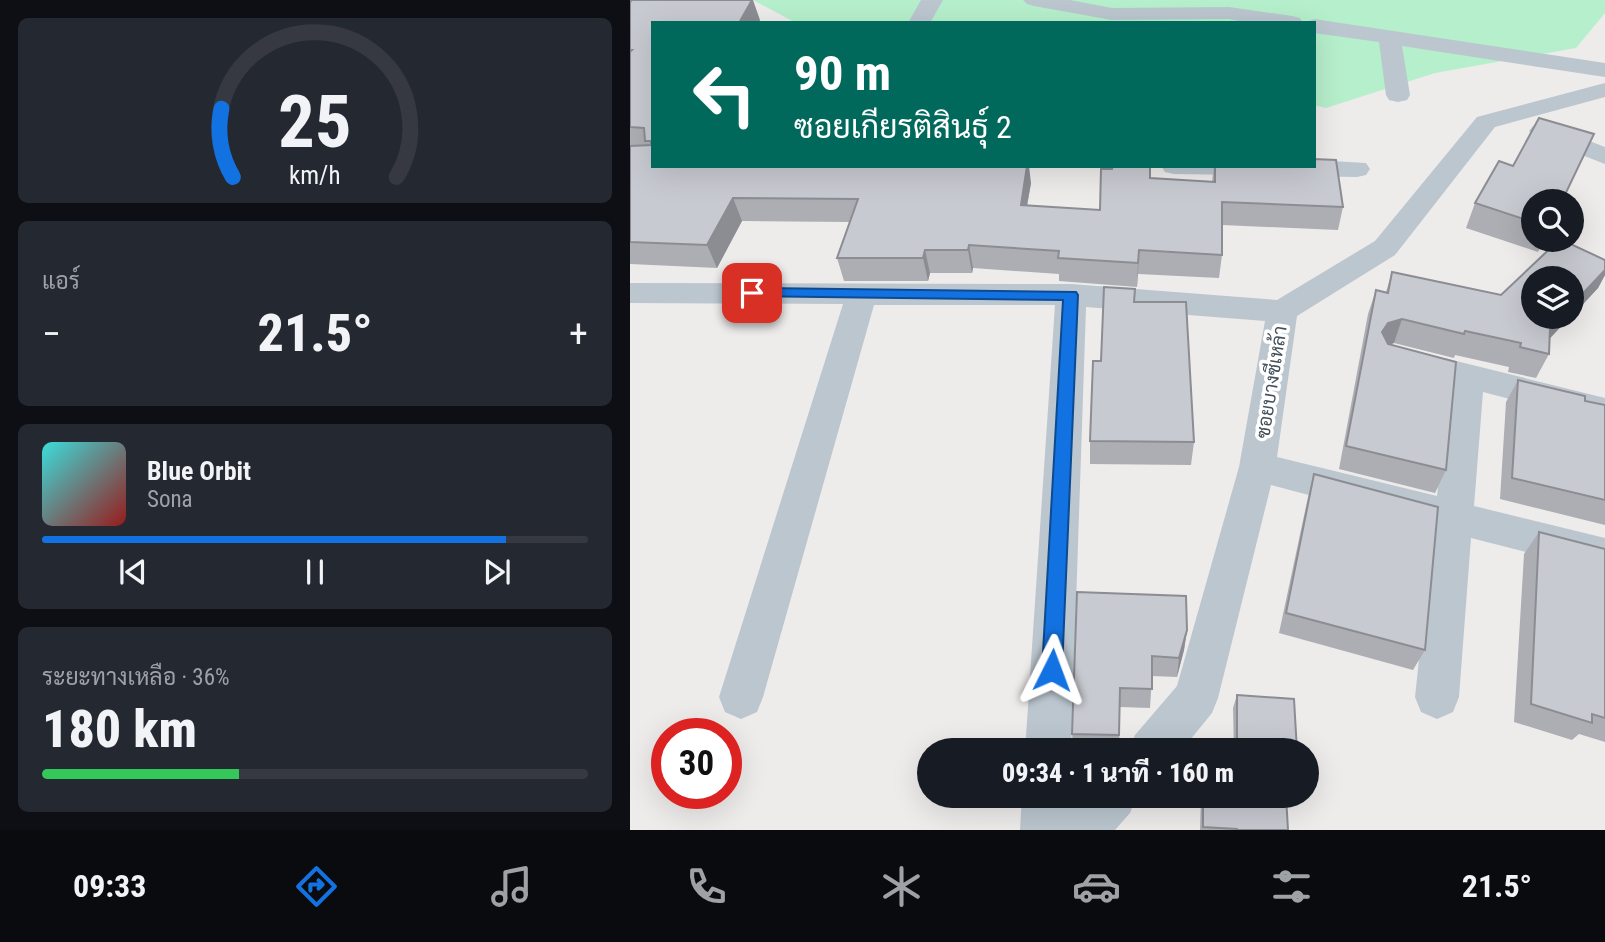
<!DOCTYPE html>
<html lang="th">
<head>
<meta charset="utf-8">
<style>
	body { margin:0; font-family:"Roboto Condensed",Sarabun,sans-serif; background:#242831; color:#f1f3f6; height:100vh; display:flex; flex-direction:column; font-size:26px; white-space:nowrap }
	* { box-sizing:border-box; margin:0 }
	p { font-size:23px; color:#9ea1a6 }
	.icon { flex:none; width:38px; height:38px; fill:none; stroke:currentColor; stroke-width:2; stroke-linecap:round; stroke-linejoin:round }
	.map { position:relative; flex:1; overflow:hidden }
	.panel { display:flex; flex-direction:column; gap:18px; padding:18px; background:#0d0f14; width:630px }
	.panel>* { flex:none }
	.hud { position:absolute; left:21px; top:21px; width:665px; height:147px; border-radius:0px; box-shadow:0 7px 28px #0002; background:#00695c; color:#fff; overflow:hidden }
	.fabs { position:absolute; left:891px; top:189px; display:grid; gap:14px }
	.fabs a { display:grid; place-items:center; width:63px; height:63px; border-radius:50%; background:#171b24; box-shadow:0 7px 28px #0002; font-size:35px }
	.speed { position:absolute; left:21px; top:718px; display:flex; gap:14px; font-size:35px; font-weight:700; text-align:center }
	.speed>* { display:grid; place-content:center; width:91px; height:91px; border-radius:50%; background:#171b24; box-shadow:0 7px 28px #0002; line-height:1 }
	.speed .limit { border:10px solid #d22; background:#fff; color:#111 }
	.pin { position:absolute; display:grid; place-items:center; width:60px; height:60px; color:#fff; margin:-30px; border-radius:14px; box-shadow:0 4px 10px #0006 }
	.me { position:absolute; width:77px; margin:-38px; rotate:3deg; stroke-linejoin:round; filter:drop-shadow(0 0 5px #0008) }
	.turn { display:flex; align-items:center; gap:24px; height:147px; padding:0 28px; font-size:32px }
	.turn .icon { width:91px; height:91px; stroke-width:2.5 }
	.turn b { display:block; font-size:49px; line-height:60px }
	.big { font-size:52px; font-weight:800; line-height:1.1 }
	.panel .card { flex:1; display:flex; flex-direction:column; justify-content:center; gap:10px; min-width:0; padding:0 24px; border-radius:10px; background:#242831 }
	.panel .dial { align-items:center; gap:0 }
	.dial svg { height:182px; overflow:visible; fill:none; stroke:#363941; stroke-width:7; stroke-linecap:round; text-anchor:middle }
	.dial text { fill:#f1f3f6; stroke:none }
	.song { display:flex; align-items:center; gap:21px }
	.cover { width:84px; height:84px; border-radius:10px; background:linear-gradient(135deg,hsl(180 70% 55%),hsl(0 70% 35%)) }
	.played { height:7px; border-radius:4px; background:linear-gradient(90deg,#1372e1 85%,#363941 85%) }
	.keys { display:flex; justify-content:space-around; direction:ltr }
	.heat { display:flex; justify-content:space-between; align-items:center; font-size:38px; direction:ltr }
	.charge { height:10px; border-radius:5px; background:linear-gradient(90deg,#34c759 36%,#363941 0) }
	.trip { position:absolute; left:287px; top:738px; width:402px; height:70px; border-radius:35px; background:#171b24; box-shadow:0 7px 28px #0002; font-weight:800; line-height:70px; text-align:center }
	.tab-bar { display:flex; height:112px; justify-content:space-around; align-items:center; background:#090b0e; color:#9ea1a6 }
	.tab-bar .icon { width:49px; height:49px }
	.tab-bar .selected { color:#1372e1 }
	.tab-bar b { font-size:32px; color:#f1f3f6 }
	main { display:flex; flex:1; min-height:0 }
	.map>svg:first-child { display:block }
	.green { fill:#b6efcb }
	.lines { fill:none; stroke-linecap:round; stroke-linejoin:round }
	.minor { fill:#bbc6cf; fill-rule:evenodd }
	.wall { fill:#acaeb4 }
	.shaded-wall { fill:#8c8d92 }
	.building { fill:#c8cad1; stroke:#8c8d92; stroke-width:2 }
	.route { fill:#1372e1; stroke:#0c4a92; stroke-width:2 }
	.labels { text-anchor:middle; stroke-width:7; stroke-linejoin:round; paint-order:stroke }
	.street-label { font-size:19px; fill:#434f59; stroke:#fff }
</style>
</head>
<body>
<main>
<section class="panel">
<div class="card dial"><svg viewBox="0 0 100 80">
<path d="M14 69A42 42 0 1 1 86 69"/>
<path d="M14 69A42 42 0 0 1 9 39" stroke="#1372e1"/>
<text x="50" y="56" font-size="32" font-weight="700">25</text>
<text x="50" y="72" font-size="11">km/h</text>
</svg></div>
<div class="card"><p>แอร์</p>
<div class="heat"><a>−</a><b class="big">21.5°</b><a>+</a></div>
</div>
<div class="card">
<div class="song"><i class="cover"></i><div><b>Blue Orbit</b><p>Sona</p></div></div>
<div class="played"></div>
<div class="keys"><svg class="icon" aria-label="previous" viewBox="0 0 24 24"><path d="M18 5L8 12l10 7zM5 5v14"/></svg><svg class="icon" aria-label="pause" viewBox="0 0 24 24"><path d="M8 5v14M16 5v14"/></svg><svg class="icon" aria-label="next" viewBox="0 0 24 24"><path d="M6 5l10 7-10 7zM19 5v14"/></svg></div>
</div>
<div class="card"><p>ระยะทางเหลือ · 36%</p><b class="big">180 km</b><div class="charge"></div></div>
</section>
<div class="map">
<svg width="975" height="830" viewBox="0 0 975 830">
	<rect width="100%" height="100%" fill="#eeebeb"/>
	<path class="green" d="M123 0H975V13L946 48 805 73 696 108 684 105V23H166Z"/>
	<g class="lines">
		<path class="minor" d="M291 0H313L300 23H278Z
			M393 0H440L482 8 599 7 662 16 670 18 673 23H619L599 19 482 20 404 6 397 4Z
			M684 19 975 63V77L772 46 780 95 777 100 768 102 759 100 756 95 749 42 684 33V23H675Z
			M975 83V97L865 127 765 255 667 316 647 457 807 496 819 384 802 379 797 370 802 361 814 358 975 398V424L853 392 844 506 975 538V572L841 538 829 697 823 712 807 719 791 712 785 697 803 528 641 485 588 698 582 713 551 751H498L505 735 547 686 609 467 635 321 456 307 441 751H395L425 305H244L133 697 127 712 111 719 95 712 89 697 213 304 0 303V283L441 284 647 300 745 241 847 117Z
			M912 123 975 147V164L903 136 899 131 903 126Z
			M684 160 736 163 740 169 736 175 727 177 544 174 535 172 531 166H684Z
			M392 796H440L439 808 450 796H507L500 813 485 830H390Z"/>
	</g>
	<path class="wall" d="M0 2 130 20 128 23H23V166L401 183 397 206 470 210 520 178 582 182 584 166H684L713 207 708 230 592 225V255L589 278 508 274 507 287 429 281V274L343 268 342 273H300L298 281H214L207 258 220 222 112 221 87 268 0 264Z
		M903 201V240H914L908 252 836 228 845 203Z
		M929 240H932L975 260V275L968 288 942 316V278H903V317H940L919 339V354L906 378 878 372 879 367 825 355 824 358 764 343 760 345 826 362 816 470 805 493 709 469 738 314 746 290 756 292 762 272 871 295Z
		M505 302 564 442 561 465 460 464V441L471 361Z
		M888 380 955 401 975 405V525L870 499 876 402Z
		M684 474 795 650 783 670 649 633 678 497Z
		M909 532 975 549V742L949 734 942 740 884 722 894 554Z
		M447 592 557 630 554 650 547 677 522 676 520 708 490 707 489 751H444L442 734Z
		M607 695 667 751H604L603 708Z
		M571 796H656L658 830H570Z"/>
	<path class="shaded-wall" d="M122 0H123L130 20 128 23H109Z
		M397 166H399L401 183 393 228 391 205Z
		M103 198 112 221 87 268 77 245Z
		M339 245 343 268 342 273 338 250Z
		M295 250 300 273 298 281 293 258Z
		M509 250 508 274 507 287 508 263Z
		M975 270V275L968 288 942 316V305Z
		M930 317H940L907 352 920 328Z
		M772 319 764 343 750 348 752 332 758 323Z
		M557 630 554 650 547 677 549 658Z"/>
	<path class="building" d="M2 0H122L109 23H23V166H397L391 205 470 210 471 169H482L483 166H520V178L585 182V166H684V159L706 160 713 207 592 202V255L509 250 508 263 428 258 429 251 339 245 338 250H295L293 258H207L228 199 103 198 77 245 0 242V146L21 145V141H15L14 128 0 127V52L2 50H0V2Z
		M909 118 964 134 932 201H903V222L845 203 869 161 883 166Z
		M929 240H932L975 260V270L942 305V278H903V317H930L920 328 919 354 890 347 891 343 835 331 834 334 772 319 758 323 752 332 758 344 826 362 816 470 716 446 746 290 758 293 762 272 871 295Z
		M474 287 505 289 504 302H556L564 442 460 441 463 361H471Z
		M888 380 955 396V401L975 405V500L882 478Z
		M684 474 808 507 795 650 656 613Z
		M909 532 975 549V718L962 714V723L901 704Z
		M447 592 556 596 557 630 549 658 522 656V689L490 688 489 735 442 734Z
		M607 695 664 699 667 751H607Z
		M573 796H656L658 830H607V829L573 827Z"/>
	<path class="route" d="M122 288 446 292 448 295 432 670 429 677 422 680 415 677 412 670 433 300 118 296 115 293Z"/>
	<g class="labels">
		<g class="street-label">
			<text transform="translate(641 382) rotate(-81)" y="7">ซอยบางซีเหล้า</text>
		</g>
	</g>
</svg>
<div class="fabs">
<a><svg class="icon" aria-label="search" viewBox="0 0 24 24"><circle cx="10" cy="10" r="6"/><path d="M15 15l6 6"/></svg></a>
<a><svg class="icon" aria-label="layers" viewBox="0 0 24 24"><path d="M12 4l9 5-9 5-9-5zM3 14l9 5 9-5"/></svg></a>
</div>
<div class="speed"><div class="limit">30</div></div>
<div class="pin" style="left:122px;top:293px;background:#d93025"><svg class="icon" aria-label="arrive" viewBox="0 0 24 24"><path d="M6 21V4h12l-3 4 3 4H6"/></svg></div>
<svg class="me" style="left:422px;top:670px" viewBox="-20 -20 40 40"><path d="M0-17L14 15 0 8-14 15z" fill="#1372e1" stroke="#fff" stroke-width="4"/></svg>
<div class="trip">09:34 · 1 นาที · 160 m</div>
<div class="hud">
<div class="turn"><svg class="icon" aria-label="left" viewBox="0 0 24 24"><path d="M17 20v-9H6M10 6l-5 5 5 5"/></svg><div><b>90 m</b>ซอยเกียรติสินธุ์ 2</div></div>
</div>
</div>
</main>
<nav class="tab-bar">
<b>09:33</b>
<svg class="icon selected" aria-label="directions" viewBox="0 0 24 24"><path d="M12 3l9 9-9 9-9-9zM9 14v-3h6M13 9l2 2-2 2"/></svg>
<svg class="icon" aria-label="music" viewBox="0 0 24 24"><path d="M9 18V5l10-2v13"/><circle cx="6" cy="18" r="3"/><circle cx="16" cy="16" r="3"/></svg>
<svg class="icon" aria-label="phone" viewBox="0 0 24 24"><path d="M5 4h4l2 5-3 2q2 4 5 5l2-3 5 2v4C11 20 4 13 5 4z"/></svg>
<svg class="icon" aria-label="climate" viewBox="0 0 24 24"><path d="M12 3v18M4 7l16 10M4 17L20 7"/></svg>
<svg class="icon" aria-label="car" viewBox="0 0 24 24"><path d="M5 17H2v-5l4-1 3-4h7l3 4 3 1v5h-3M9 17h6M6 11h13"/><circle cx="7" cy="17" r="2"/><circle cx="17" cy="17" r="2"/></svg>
<svg class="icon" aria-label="filters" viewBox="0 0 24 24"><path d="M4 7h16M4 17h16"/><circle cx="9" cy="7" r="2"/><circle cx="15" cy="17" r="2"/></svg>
<b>21.5°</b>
</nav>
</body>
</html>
